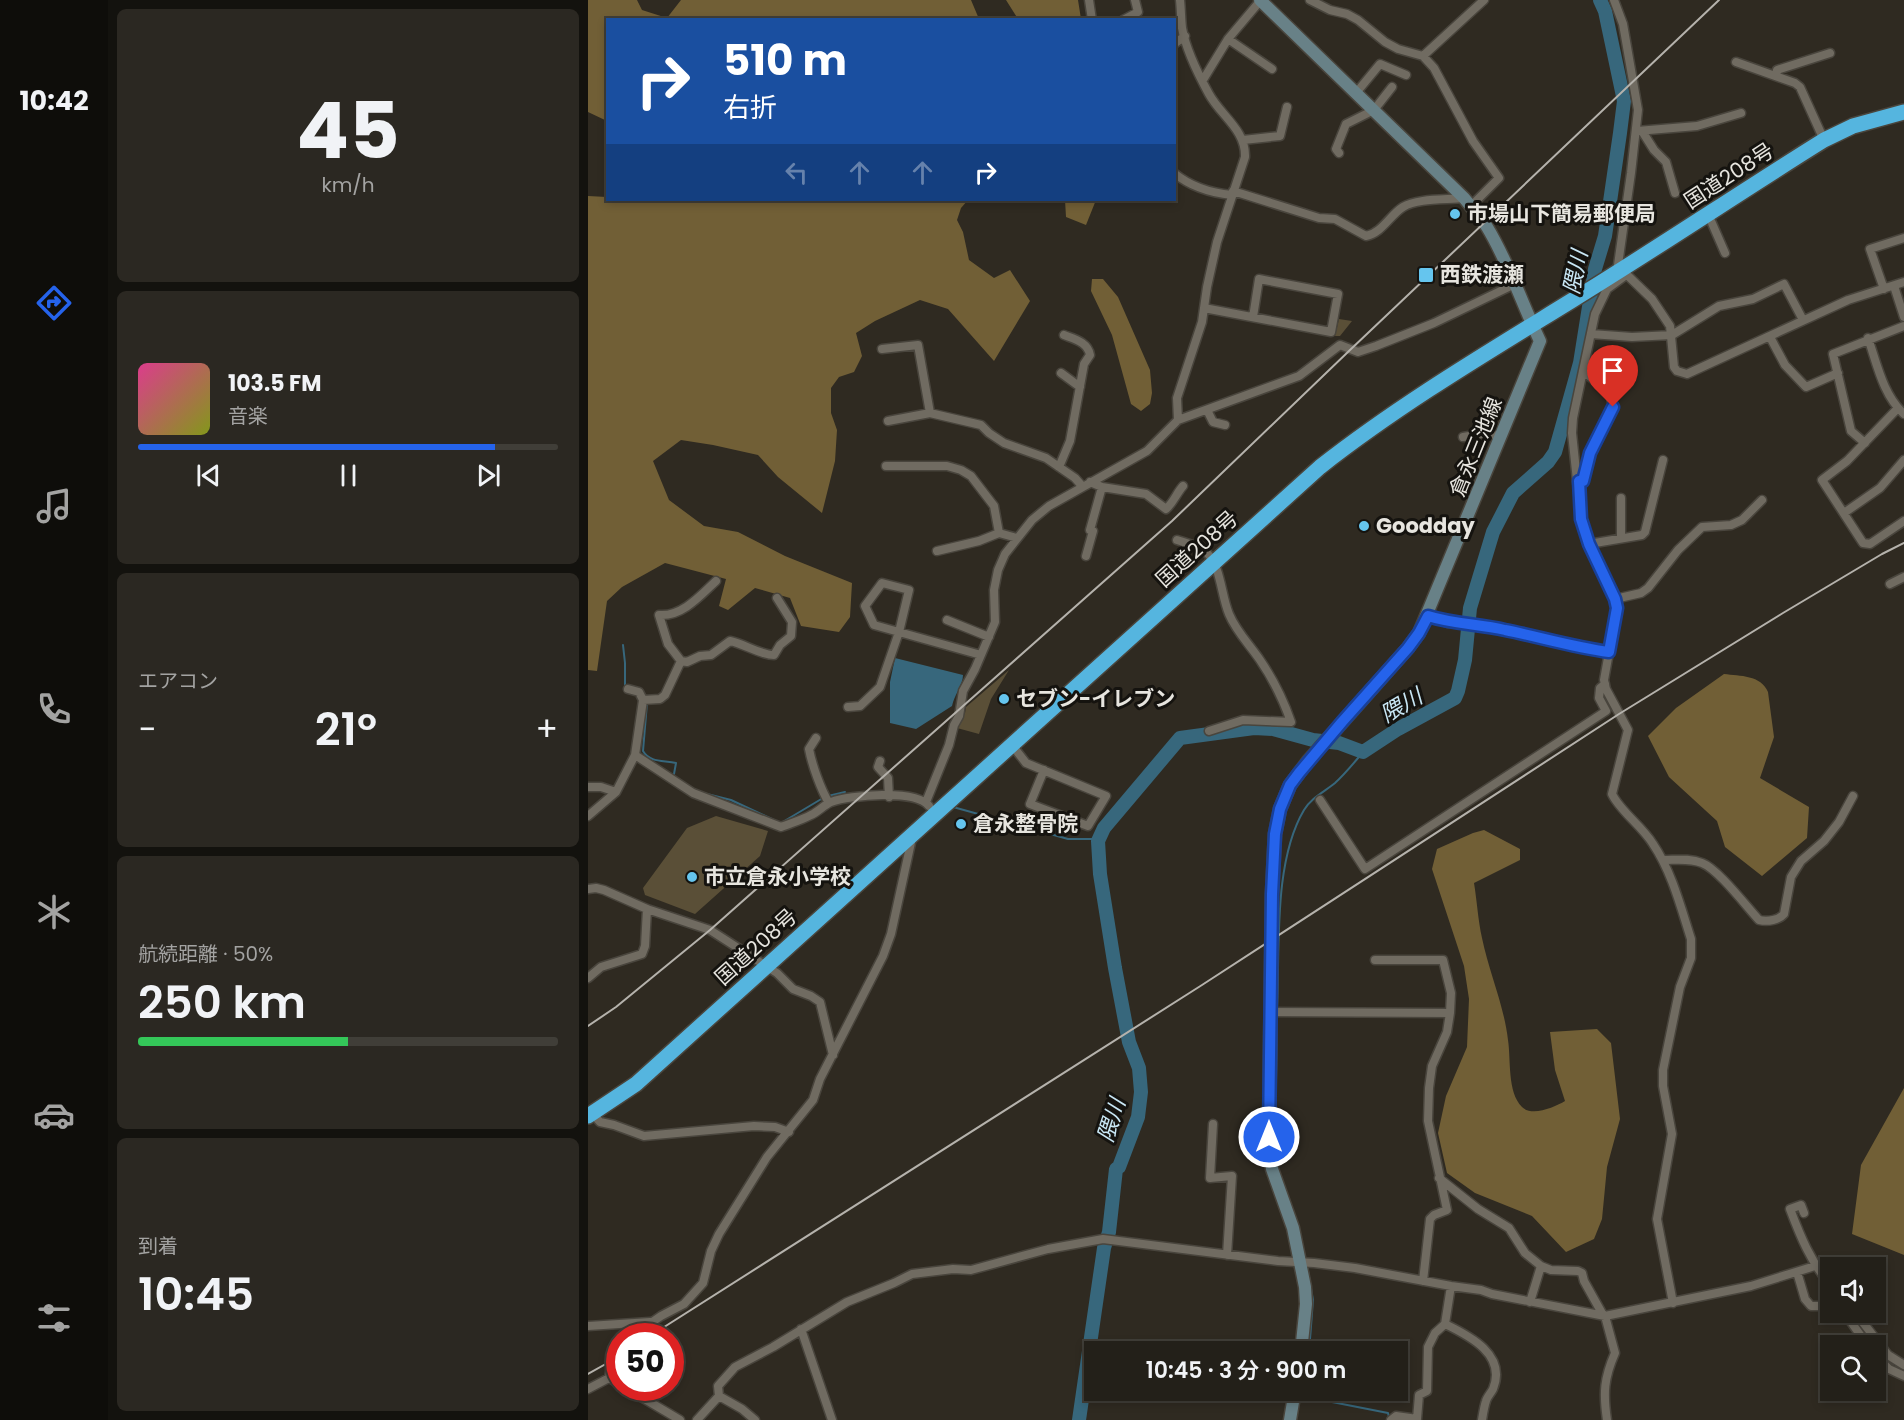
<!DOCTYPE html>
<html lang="ja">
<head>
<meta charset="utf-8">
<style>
	body { margin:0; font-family:Poppins,"Noto Sans JP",sans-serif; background:#2b2822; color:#f1f3f6; height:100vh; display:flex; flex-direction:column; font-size:22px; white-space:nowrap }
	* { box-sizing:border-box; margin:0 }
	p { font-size:20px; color:#a3a3a2 }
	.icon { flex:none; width:33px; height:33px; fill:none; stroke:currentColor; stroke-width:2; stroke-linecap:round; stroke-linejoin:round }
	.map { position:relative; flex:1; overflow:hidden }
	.side { display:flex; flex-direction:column; gap:9px; padding:9px; background:#13120e; width:480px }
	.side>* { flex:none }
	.guide { position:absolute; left:18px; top:18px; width:570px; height:183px; border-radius:0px; box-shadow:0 3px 9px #0003,0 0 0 2px #403e38; background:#1a4fa0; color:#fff; overflow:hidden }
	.fabs { position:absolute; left:1232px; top:1257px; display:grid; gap:12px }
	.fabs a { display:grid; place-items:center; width:66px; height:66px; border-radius:0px; background:#232019; box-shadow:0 3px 9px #0003,0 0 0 2px #403e38; font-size:30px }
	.speed { position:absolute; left:18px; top:1323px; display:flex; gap:12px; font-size:30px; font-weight:700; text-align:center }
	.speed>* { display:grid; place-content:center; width:78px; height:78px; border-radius:50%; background:#232019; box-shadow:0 3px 9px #0003,0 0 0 2px #403e38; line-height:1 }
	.speed .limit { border:9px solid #d22; background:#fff; color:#111 }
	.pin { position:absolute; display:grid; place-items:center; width:51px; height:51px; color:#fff; margin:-62px -26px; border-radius:50% 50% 50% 0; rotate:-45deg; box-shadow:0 0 6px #0007 }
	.pin .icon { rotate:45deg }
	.me { position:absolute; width:66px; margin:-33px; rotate:0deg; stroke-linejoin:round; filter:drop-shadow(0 0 4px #0008) }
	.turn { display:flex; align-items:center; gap:21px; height:126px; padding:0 18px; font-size:27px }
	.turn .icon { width:78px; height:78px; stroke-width:2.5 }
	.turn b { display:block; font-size:42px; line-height:51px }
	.lanes { display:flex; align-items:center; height:57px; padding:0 18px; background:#0003; justify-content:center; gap:30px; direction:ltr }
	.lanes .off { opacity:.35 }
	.big { font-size:45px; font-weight:600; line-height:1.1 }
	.side .widget { flex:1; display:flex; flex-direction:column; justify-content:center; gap:9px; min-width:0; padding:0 21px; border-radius:9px; background:#2b2822 }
	.side .dial { align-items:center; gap:0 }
	.dial b { font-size:78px; line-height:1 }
	.song { display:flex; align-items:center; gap:18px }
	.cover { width:72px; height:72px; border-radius:9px; background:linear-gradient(135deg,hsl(330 70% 55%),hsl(70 70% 35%)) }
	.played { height:6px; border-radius:3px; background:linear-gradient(90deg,#2563eb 85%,#403e38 85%) }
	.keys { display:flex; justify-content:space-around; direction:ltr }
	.heat { display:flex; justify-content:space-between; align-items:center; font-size:33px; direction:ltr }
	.charge { height:9px; border-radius:4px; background:linear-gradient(90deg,#34c759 50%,#403e38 0) }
	.trip { position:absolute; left:496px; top:1341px; width:324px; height:60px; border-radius:0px; background:#232019; box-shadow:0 3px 9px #0003,0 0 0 2px #403e38; font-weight:600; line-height:60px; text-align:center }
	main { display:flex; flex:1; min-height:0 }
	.tabs { display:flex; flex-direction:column; width:108px; justify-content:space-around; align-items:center; background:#0e0d0a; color:#a3a3a2 }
	.tabs .icon { width:42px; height:42px }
	.tabs .current { color:#2563eb }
	.tabs b { font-size:27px; color:#f1f3f6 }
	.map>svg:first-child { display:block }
	.green { fill:#5a4f37 }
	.forest { fill:#715f36 }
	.water { fill:#37677c }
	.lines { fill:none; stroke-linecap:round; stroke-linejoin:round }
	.stream { stroke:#37677c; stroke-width:2 }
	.river { stroke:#37677c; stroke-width:14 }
	.street-casing { stroke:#49453d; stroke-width:11 }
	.secondary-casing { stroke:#49453d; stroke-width:15 }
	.highway-casing { stroke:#49453d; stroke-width:18 }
	.street { stroke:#706b61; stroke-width:8 }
	.secondary { stroke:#688187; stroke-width:12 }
	.highway { stroke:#55b5df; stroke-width:15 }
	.rail { stroke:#b5b2ac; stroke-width:2 }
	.route-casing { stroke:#184099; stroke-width:15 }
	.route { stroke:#2563eb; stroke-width:10 }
	.poi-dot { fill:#65c5ee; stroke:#15130f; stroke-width:2 }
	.labels { text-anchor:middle; stroke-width:6; stroke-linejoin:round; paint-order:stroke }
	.street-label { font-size:21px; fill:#e7e5df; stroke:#15130f }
	.poi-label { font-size:21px; font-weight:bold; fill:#e7e5df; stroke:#15130f; text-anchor:start }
	.water-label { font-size:22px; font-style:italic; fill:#c9e7f5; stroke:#15130f }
</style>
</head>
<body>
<main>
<nav class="tabs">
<b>10:42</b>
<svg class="icon current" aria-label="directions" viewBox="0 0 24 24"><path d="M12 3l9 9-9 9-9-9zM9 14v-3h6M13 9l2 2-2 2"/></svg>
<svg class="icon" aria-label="music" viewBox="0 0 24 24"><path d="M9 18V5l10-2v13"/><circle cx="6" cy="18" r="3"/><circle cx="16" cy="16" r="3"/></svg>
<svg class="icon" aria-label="phone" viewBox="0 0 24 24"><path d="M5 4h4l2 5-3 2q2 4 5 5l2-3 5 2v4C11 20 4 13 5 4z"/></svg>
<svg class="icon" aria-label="climate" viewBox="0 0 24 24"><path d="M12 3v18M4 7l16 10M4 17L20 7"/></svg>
<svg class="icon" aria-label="car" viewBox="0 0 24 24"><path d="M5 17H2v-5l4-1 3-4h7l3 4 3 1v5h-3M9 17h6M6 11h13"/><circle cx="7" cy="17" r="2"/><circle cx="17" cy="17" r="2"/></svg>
<svg class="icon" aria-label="filters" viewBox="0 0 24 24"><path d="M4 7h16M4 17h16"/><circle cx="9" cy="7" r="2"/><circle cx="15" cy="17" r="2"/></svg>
</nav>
<section class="side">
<div class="widget dial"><b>45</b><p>km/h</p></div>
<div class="widget">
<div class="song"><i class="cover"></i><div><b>103.5 FM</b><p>音楽</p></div></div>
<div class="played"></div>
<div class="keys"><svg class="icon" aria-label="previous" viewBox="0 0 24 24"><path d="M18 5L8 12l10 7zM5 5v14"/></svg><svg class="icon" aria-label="pause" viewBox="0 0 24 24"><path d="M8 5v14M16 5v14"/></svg><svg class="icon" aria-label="next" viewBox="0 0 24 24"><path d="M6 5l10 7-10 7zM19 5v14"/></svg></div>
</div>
<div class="widget"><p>エアコン</p>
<div class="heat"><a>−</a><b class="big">21°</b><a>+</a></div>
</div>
<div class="widget"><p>航続距離 · 50%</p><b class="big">250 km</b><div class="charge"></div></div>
<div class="widget"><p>到着</p><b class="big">10:45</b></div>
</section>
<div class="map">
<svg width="1316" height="1420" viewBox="0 0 1316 1420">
	<rect width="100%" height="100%" fill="#2f2a21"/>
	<path class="green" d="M751 319 764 321 752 336H747Z
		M421 670 403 699 391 734 369 728 377 713 378 707Z
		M128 816 180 831 172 856 107 914 57 895 55 888 99 828Z"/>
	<path class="forest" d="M0 0H49L54 10 79 18 93 0H383L391 19 20 20 19 121 0 112Z
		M418 0H490L493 19H430Z
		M0 196 19 197 20 200H380L373 208 369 220 375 232 381 260 406 278 422 270 442 301 406 361 360 309 332 300 287 321 268 333 274 356 266 372 251 377 243 388V413L249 430 247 461 234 513 190 477 170 455 125 445 93 440 65 461 81 500 116 526 150 532 197 556 264 583 262 617 251 632 213 626 202 598 167 588 140 610 131 606 138 579 77 563 34 587 19 601 9 671 0 670Z
		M477 200H508L498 225 478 217Z
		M504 279H515L530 297 562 370 564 393 562 404 553 411 543 404 524 335 503 291Z
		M1136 674C1152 676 1173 675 1180 692L1186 737 1172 778 1221 807 1219 838 1174 876 1137 847 1129 821 1081 777 1060 736 1088 708Z
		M896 830 932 849V860L886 883C889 901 890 920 894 938 901 972 916 1005 920 1040 923 1059 919 1092 934 1107 944 1117 967 1107 977 1101L967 1070 962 1032 1009 1029 1023 1043 1032 1119 1019 1167 1014 1219 1006 1239 978 1252 944 1216 887 1193 859 1173 850 1133 858 1096 879 1047 881 999 876 966 844 869 849 849 885 833Z
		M1316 1088V1255L1264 1234 1273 1165Z"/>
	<path class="water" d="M307 658 375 675C375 685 366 695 364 706L328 729 302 723V682Z"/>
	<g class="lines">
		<path class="stream" d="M35 645 37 663V686H38
			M59 703 55 751C62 763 76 760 88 763L86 774
			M115 793 143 800 188 821
			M240 796 257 792
			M365 807 480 839H511
			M193 823 235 798
			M689 1009C692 950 685 862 716 810 723 798 736 792 747 783 757 774 766 763 775 752
			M688 1081 689 1015
			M719 1265 725 1300 721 1352
			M718 1390 717 1394 744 1402 800 1413 801 1417"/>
		<path class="river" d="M491 1420 516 1248 521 1232 528 1169 531 1167 550 1117 553 1092 551 1068 541 1042 527 968 512 874 510 841 516 828 592 738 666 728 685 729 725 740 751 743 775 752 810 729 867 698 870 691 877 660 882 608 905 532 925 493 960 462 967 452 992 363 1007 269 1017 236 1032 133 1036 101 1017 11 1012 0"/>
		<defs>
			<path id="street" d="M501 0 504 20
				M722 0 742 10 759 14 770 20 797 42 810 49 835 56 846 68 885 141 911 178 883 206
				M1026 0 1035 24 1050 110 1043 173 1029 272
				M535 20 550 12 547 0
				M640 39 684 69
				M586 44 597 36
				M835 56 896 0
				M1148 62 1207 83 1212 87 1236 140
				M1188 76 1189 70 1242 53
				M615 80 640 39 673 0
				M768 93 792 64 818 75
				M1049 131 1109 126 1153 113
				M1054 131 1066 150 1078 162 1087 193
				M655 140 692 136 699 107
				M751 153 748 149 758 124 786 110 804 87
				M586 173C603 187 623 193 644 195
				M645 191 731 218 747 219 778 236C794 233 802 215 815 207 829 198 859 200 876 198
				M1120 214 1137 253
				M1035 271 1064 299 1082 326 1086 367 1089 371 1099 374 1260 300 1316 282
				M1038 275 1019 289 1007 314 985 418 984 433 993 519 1001 544 1027 599 1029 608 1016 680 1018 689 1040 730 1024 794C1032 811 1054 826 1065 844 1084 872 1093 908 1103 939V958L1092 987 1075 1070V1086L1084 1134 1069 1219 1085 1303
				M1306 286 1316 317
				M1296 289 1282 249 1316 238
				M616 308 743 332 750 294 671 279 665 317
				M1003 334 1044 337 1084 335 1131 306 1165 299 1196 284 1215 320
				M1182 337 1197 365 1218 387 1250 373
				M1280 338C1289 364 1295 395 1316 414
				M294 349 330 345 342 413
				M473 373 492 387
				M1310 408 1259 461 1234 480 1275 543 1282 544 1316 521
				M619 410 625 422 637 425
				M590 420 589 398 614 322 619 287 629 242 657 157C658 130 633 116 621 94 610 74 598 50 594 28 593 19 593 9 592 0
				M300 421 342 413 393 425 401 433 416 443 458 458 487 478 494 486
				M875 437 899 433 913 437
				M1277 443 1263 431 1245 354 1316 326
				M298 466H359L373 470 383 476 406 506 411 533 391 541 349 551
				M471 467 482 441 496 364 502 355C500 342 486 339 476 335
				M991 481H995L1002 453 1025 407 1022 393 995 371
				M502 482 514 487 558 494 578 509C586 502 588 494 595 486
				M1033 498V538
				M1256 513 1292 488 1316 460
				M411 533 429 538
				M589 540C598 543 612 546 619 553 633 567 633 595 641 614 648 631 661 644 672 660 685 679 695 699 703 722L655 720 621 731
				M1001 544 1054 535 1057 532 1075 460
				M498 556 505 531 502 530 514 487
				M128 581C113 595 94 617 71 615L80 644 93 661 99 662 112 656 123 655 142 641C157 644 172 655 186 655L192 645 203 636 204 622 189 598
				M1302 584 1316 577
				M1027 599 1053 593 1060 588 1090 550 1114 527 1143 525 1154 520 1174 500
				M840 616 860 623H884L1021 653
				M359 620 401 637
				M55 700 72 699 77 695 93 661
				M260 707 272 706 292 687 311 632 321 590 294 583 277 606 286 625 393 655
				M228 738 221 749C224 765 233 790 241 803
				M424 745 438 763 518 796 500 826 442 804 456 770
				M47 755 105 793 193 827C203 823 214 820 223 815 230 812 236 805 243 802 262 795 328 789 341 806
				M292 761 290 767 300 778 301 797
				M0 787H13L28 792
				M732 800 777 869 1018 711 1011 698 1012 688 1017 684
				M338 802 361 745 366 725 371 716 375 691 387 669 407 622 406 590 410 570 417 554 444 520 461 506 559 451 590 420 711 376 752 345 770 352 788 346 846 323 927 284
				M0 816 28 792 47 755 55 700 51 692 40 689
				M1076 860C1088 860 1102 858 1114 863 1130 869 1158 906 1171 920 1180 922 1191 920 1196 914L1203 877 1213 861 1236 841 1251 822 1265 796
				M0 889 8 888 16 890 59 909 122 930 189 973 205 989 223 996 232 1002 245 1055
				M787 960H855L863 993 862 1013 859 1032 844 1066 841 1088 840 1121 859 1210 846 1215 842 1219 835 1281
				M0 978 13 967 54 954 57 946 59 909
				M682 1012 862 1013
				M3 1112 12 1122 26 1125 56 1136 166 1126 187 1127 201 1132
				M625 1124 622 1178 644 1176 639 1255
				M851 1178 890 1209 921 1228 937 1253 953 1266 963 1270 990 1271 994 1273 996 1281 1015 1315
				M1216 1213 1213 1205 1202 1209C1213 1238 1222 1260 1242 1285
				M1209 1272 1217 1299 1223 1306H1242
				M942 1302 953 1266
				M1256 1312 1280 1346
				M1267 1312 1300 1355 1316 1365
				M1017 1316 1027 1353C1016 1378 1015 1393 1019 1420
				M857 1324C882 1336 919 1355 905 1389 903 1393 899 1397 898 1401 896 1407 895 1414 894 1420
				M0 1326 62 1322
				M213 1329 244 1420
				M44 1336 73 1316 96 1304 115 1283 123 1251 131 1234 179 1157 225 1100 232 1079 295 956 303 934 324 838
				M1287 1355 1301 1369 1316 1376
				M21 1378 32 1384
				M38 1388 92 1420
				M0 1389 21 1378C24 1366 20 1352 32 1346
				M131 1396 154 1409 167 1420
				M109 1420 131 1396 130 1386 147 1367 185 1347 259 1302 306 1283 324 1274 365 1269 383 1270 460 1249 515 1239 690 1261 726 1263 767 1268 863 1286 893 1290 904 1294 1017 1316 1163 1286 1227 1266
				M803 1420 808 1416 829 1419 831 1395 839 1391 840 1347 847 1333 857 1324 863 1286"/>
			<path id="secondary" d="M672 0 876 198C884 208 893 217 899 227 921 263 934 304 952 341L831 633 820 648 720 761 702 785 692 809 687 834 684 894 681 1137 684 1169 705 1228 717 1287 718 1304 713 1352
				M702 1420 707 1390"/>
			<path id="highway" d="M0 1116 48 1084 732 467C811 405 897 354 983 301 1068 249 1151 193 1236 140L1265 126 1316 112"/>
		</defs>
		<use href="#street" class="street-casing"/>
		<use href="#secondary" class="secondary-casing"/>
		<use href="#highway" class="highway-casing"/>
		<use href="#street" class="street"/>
		<use href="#secondary" class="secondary"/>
		<use href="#highway" class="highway"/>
		<path class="rail" d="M0 1026 28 1007 122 930 584 521 762 350 1131 0
			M62 1336 614 985 1031 714 1195 613 1294 554 1316 543
			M0 1374 32 1356"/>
	</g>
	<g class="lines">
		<defs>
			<path id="route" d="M681 1137 684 894 687 834 692 809 702 785 711 773 754 722 820 648 831 633 840 616C865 624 891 624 917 630 952 637 985 647 1021 652L1029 608 1027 599 1001 544 993 519 991 481H995L1002 453 1025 407"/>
		</defs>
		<use href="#route" class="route-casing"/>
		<use href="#route" class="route"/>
	</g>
	<g class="poi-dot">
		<circle cx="867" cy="214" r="6"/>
		<rect x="830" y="267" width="16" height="16" rx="3"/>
		<circle cx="776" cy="526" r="6"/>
		<circle cx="416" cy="699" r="6"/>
		<circle cx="373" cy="824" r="6"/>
		<circle cx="104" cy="877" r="6"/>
	</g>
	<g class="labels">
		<g class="street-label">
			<text transform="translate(1141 176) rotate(-33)" y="7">国道208号</text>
			<text transform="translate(888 447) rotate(-68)" y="7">倉永三池線</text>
			<text transform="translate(609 549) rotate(-42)" y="7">国道208号</text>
			<text transform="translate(168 947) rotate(-42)" y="7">国道208号</text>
		</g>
		<g class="poi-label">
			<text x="879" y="221">市場山下簡易郵便局</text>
			<text x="852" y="282">西鉄渡瀬</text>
			<text x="788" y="533">Goodday</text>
			<text x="428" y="706">セブン-イレブン</text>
			<text x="385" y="831">倉永整骨院</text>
			<text x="116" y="884">市立倉永小学校</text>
		</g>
		<g class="water-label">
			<text transform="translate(987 272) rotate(-78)" y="8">隈川</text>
			<text transform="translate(813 705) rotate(-30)" y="8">隈川</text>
			<text transform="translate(523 1120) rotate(-72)" y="8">隈川</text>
		</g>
	</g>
</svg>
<div class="fabs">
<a><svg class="icon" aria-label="sound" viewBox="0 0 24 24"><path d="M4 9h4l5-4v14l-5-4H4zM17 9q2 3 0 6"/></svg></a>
<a><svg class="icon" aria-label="search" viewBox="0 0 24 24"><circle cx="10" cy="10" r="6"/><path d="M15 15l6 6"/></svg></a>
</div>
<div class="speed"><div class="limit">50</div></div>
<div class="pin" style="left:1025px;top:407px;background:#d93025"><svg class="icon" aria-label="arrive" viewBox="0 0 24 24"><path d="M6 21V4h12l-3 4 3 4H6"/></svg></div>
<svg class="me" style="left:681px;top:1137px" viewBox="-20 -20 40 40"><circle r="17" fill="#2563eb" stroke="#fff" stroke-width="3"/><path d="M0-11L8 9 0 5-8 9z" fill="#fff"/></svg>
<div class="trip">10:45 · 3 分 · 900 m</div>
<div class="guide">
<div class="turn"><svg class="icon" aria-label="right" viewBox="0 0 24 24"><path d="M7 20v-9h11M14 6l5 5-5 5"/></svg><div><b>510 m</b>右折</div></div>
<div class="lanes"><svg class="icon off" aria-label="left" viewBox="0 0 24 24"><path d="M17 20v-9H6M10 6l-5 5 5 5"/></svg><svg class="icon off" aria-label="ahead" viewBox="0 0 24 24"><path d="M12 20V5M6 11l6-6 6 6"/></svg><svg class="icon off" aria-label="ahead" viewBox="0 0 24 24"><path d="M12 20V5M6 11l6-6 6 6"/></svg><svg class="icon" aria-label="right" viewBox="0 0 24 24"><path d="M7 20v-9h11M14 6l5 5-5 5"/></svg></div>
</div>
</div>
</main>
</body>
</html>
